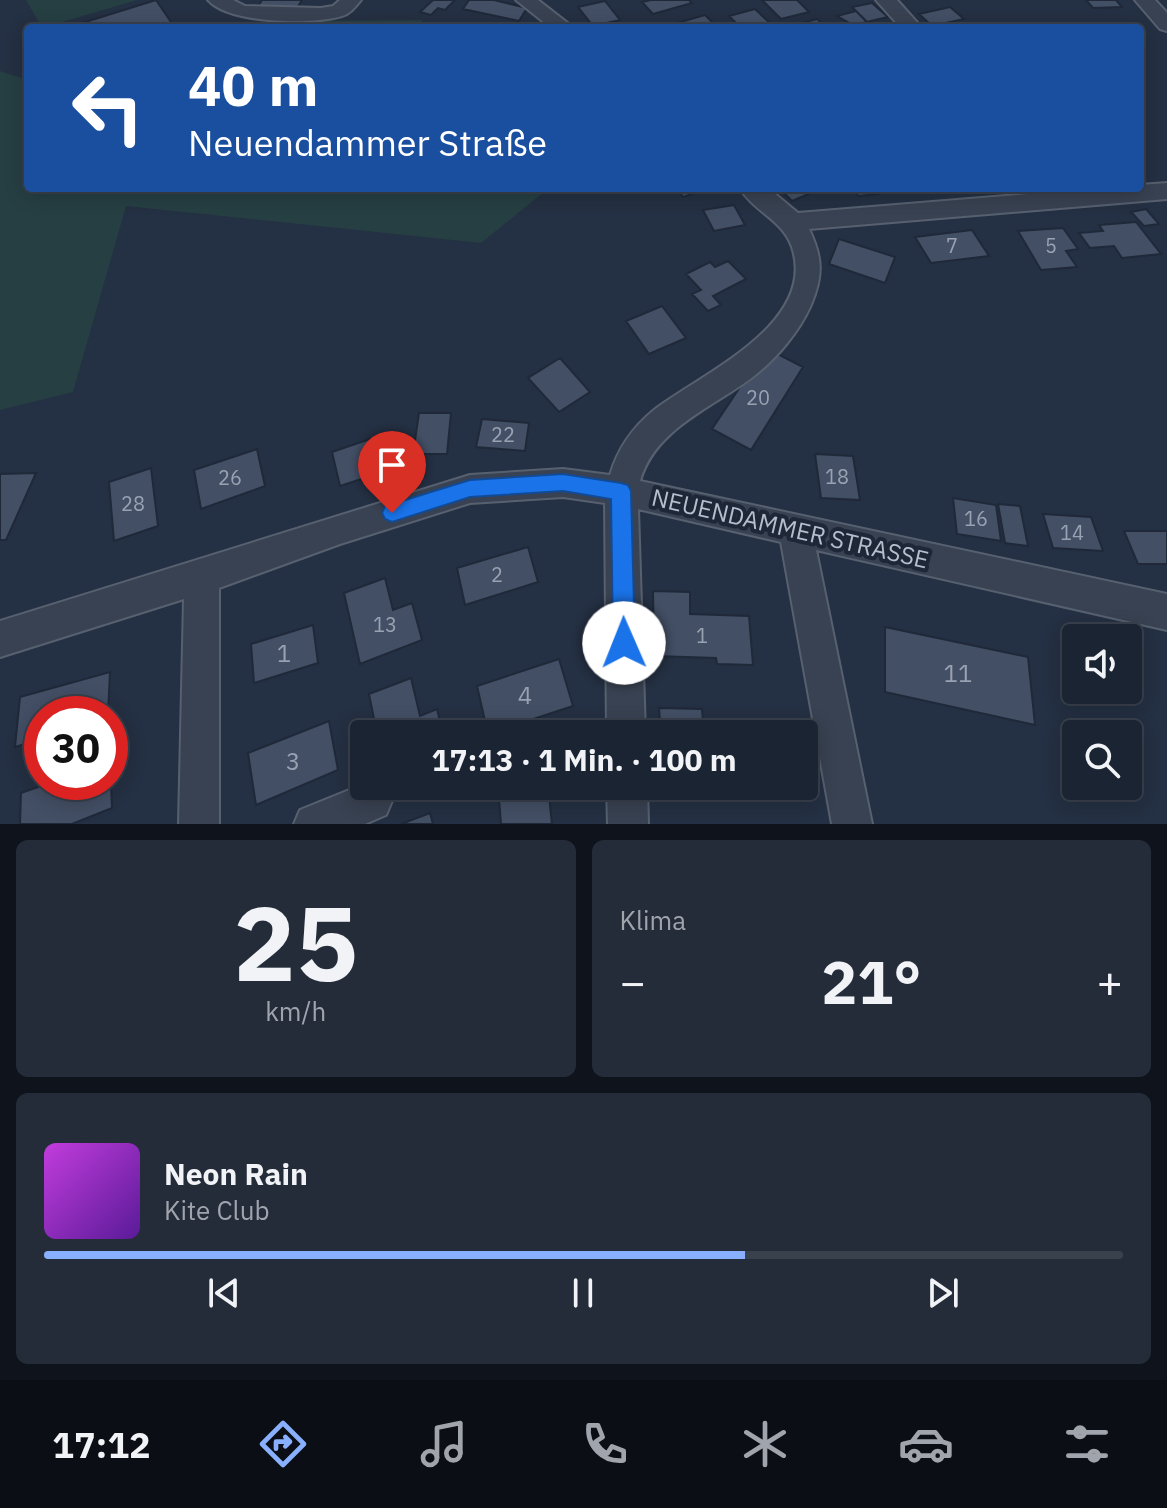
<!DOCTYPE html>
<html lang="de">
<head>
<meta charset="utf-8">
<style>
	body { margin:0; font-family:"IBM Plex Sans",sans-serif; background:#242c3a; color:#f1f3f6; height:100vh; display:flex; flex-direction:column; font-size:30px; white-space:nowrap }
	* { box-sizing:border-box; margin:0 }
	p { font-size:26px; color:#a0a4ac }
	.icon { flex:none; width:44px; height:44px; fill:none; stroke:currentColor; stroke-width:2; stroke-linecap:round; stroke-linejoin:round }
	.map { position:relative; height:824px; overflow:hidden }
	.side { display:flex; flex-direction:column; gap:16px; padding:16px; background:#0f141c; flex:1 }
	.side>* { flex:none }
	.guide { position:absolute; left:24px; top:24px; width:1120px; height:168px; border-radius:8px; box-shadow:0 4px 20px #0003,0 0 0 2px #39414d; background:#1a4fa0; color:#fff; overflow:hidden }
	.fabs { position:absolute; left:1062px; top:624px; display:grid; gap:16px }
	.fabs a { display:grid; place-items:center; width:80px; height:80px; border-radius:8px; background:#1b2432; box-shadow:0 4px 20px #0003,0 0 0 2px #39414d; font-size:40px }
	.speed { position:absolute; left:24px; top:696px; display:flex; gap:16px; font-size:40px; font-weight:700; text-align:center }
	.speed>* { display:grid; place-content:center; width:104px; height:104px; border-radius:50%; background:#1b2432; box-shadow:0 4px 20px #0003,0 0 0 2px #39414d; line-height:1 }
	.speed .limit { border:12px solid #d22; background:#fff; color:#111 }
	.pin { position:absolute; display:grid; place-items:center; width:68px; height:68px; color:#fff; margin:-82px -34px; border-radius:50% 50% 50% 0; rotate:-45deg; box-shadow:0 0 8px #0007 }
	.pin .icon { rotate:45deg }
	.me { position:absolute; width:88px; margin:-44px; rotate:359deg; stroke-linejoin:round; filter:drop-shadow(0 0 6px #0008) }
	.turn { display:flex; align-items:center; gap:28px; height:168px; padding:0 32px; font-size:36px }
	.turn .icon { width:104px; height:104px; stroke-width:2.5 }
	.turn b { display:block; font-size:56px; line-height:68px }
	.big { font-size:60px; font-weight:800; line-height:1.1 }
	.side .widget { flex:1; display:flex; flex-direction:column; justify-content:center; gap:12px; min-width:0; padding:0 28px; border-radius:12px; background:#242c3a }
	.side .dial { align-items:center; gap:0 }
	.dial b { font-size:104px; line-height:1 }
	.song { display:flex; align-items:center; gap:24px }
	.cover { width:96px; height:96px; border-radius:12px; background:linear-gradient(135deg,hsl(290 70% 55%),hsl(270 70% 35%)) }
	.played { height:8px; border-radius:4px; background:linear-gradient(90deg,#89b0fe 65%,#39414d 65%) }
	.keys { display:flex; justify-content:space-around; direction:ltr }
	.heat { display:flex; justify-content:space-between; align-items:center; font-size:44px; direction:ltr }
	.side .tiles { flex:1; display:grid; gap:16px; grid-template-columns:1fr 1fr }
	.widget:last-child { grid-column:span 2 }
	.trip { position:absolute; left:350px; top:720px; width:468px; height:80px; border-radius:8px; background:#1b2432; box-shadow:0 4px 20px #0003,0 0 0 2px #39414d; font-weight:800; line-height:80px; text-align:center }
	.tabs { display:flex; height:128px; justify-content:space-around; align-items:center; background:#0b0e14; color:#a0a4ac }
	.tabs .icon { width:56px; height:56px }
	.tabs .on { color:#89b0fe }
	.tabs b { font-size:36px; color:#f1f3f6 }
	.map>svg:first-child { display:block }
	.green { fill:#263f43 }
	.building { fill:#434f65; stroke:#1f2939; stroke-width:2 }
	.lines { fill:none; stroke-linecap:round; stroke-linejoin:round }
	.minor-casing { stroke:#57606f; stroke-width:4 }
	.minor { fill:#394252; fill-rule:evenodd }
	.route { fill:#1a73e8; stroke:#114b97; stroke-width:2 }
	.labels { text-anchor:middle; stroke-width:8; stroke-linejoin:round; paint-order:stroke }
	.number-label { font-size:20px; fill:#99a2b2 }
	.street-label { font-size:24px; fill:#b6bdcc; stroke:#1d2737 }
	.near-number-label { font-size:24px; fill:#99a2b2 }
</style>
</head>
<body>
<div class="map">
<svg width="1167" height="824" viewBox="0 0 1167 824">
	<rect width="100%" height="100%" fill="#243043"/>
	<path class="green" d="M26 0H137L42 28Z
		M421 20 428 28H257L276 21Z
		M0 71 28 80V188H549L481 243 126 206 73 392 0 410Z"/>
	<path class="building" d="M156 0 175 28H66Z
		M262 0H302L294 13 255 11Z
		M433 0H455L445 10 438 8 431 15 420 12Z
		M469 0H494L527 8 519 21 463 9Z
		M651 0H689L692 3 653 14 642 2Z
		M762 0H797L809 12 781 19Z
		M1086 0H1116L1122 7 1093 8Z
		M605 1 620 20 593 26 578 7Z
		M872 3 888 17 867 22 852 7Z
		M950 7 964 19 932 26 919 14Z
		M755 9 774 27 741 28 729 16Z
		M856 11 867 22 853 25 837 16Z
		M705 15 718 28H683L677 23Z
		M817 19 827 28 787 27Z
		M677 188H702L704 190 683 197Z
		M779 188H816L818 190 792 201Z
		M854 188H876L879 194 858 196Z
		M734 205 745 225 714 231 703 210Z
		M1146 209 1159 224 1144 226 1131 212Z
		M1136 222 1161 254 1122 258 1114 246 1090 248 1079 233 1103 231 1099 225Z
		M1063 228 1078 249 1066 251 1077 267 1041 270 1018 231Z
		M972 230 989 256 931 263 915 237Z
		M839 239 895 257 885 283 829 264Z
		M728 261 746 279 713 296 721 305 708 311 692 294 701 290 686 274 710 262 715 267Z
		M662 306 686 338 649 354 626 321Z
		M766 348 803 367 751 450 712 429Z
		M560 358 590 392 559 412 528 378Z
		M419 413H451L447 454H413Z
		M482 419 529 423 525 451 476 447Z
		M373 438 383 472 340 486 332 452Z
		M257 449 265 486 201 509 194 470Z
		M815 454 853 456 860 500 821 498Z
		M151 468 158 526 114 541 109 482Z
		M36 473 6 540H0V474Z
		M953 498 996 505 1001 541 957 534Z
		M998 504 1020 506 1028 546 1005 543Z
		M1043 514 1091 517 1103 551 1053 548Z
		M1124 531H1167V564H1138Z
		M528 547 538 582 465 605 457 568Z
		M385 578 393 610 412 603 422 640 360 664 344 593Z
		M653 591 690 592V614L749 616 753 665 717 664 716 658 654 656Z
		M313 625 318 663 254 683 251 644Z
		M885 627 1028 657 1035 725 885 692Z
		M559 659 573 706 488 734 477 686Z
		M110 672 108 714H42V739L15 747 20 697Z
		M411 678 420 716 437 709 443 734H377L369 694Z
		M659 708 702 709 704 734H661Z
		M329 721 338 770 256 805 248 753Z
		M110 760 112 808 72 824H20L21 793 52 782H110Z
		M498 786H548L552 824H501Z
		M430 813 433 824H401Z"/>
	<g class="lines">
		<defs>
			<path id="minor" d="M208 0H233L245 6 321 8 333 6 340 0H361C356 6 350 14 342 16 313 25 229 24 208 0Z
				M516 0H538L574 28H551Z
				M876 0H897L922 28H901Z
				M1135 0H1155L1167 13V31L1160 29Z
				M1167 183V199L809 229C823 258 823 276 811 305 799 332 777 358 754 376 714 407 655 428 640 481L1167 594V630L816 550 872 824H832L781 542 638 509 645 734H607L605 503 563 497 470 503 340 544 219 588V824H179L184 599 0 657V621L470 475 563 469 610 475C618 448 632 428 654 410 701 374 818 324 792 247 782 219 754 212 740 188H768L798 213 1102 188H1140V185Z
				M364 784 386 787 392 801 386 815 365 824H294L300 810Z
				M607 786H647L648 824H608Z"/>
		</defs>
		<use href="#minor" class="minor-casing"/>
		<use href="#minor" class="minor"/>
	</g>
	<path class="route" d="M563 474 621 483 628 485 631 491 635 643 632 651 624 654 617 651 613 643 611 499 563 491 470 497 392 522 385 519 382 513 385 506 392 504 470 480Z"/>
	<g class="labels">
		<g class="number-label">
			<text x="952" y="253">7</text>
			<text x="1051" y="253">5</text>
			<text x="758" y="405">20</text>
			<text x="503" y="442">22</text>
			<text x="837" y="484">18</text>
			<text x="230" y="485">26</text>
			<text x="133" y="511">28</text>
			<text x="976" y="526">16</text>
			<text x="1072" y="540">14</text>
			<text x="497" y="582">2</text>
			<text x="385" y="632">13</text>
			<text x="702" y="643">1</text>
		</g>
		<g class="street-label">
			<text transform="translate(790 529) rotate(13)" y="8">NEUENDAMMER STRASSE</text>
		</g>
		<g class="near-number-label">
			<text x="284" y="662">1</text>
			<text x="958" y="682">11</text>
			<text x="525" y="704">4</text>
			<text x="293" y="770">3</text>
		</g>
	</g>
</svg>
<div class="fabs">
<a><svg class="icon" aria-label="sound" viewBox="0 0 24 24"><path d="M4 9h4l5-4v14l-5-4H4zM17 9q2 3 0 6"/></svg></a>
<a><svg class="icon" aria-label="search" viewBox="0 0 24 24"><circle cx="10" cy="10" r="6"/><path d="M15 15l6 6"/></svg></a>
</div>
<div class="speed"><div class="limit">30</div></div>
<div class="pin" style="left:392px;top:513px;background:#d93025"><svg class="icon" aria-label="arrive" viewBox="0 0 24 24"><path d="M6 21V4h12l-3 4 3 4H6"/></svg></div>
<svg class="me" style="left:624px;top:643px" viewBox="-20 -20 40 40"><circle r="19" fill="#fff"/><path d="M0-13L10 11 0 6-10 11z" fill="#1a73e8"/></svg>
<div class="trip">17:13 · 1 Min. · 100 m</div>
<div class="guide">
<div class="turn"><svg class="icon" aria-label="left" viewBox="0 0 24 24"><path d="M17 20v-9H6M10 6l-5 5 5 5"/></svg><div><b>40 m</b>Neuendammer Straße</div></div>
</div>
</div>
<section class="side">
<div class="tiles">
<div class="widget dial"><b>25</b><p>km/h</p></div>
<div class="widget"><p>Klima</p>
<div class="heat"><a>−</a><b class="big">21°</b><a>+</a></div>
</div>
<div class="widget">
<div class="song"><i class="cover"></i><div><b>Neon Rain</b><p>Kite Club</p></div></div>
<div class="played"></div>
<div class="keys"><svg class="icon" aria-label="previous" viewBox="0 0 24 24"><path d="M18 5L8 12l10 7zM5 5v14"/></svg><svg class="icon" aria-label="pause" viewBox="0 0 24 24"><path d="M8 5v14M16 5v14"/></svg><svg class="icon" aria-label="next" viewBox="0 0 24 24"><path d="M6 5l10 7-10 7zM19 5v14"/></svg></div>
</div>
</div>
</section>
<nav class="tabs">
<b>17:12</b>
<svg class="icon on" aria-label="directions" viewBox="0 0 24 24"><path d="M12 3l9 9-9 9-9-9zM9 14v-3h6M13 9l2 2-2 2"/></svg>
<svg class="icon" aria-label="music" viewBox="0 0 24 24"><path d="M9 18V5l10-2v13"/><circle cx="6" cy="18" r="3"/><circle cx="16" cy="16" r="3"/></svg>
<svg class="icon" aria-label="phone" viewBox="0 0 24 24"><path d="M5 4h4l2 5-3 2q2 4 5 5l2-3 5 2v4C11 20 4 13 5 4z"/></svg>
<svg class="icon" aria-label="climate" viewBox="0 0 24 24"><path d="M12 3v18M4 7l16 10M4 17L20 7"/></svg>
<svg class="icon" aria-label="car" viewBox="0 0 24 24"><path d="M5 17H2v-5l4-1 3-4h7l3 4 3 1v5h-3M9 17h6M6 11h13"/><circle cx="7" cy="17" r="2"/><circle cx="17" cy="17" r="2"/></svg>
<svg class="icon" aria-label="filters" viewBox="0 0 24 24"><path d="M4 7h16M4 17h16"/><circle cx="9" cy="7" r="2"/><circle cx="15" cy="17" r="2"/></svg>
</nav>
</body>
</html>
